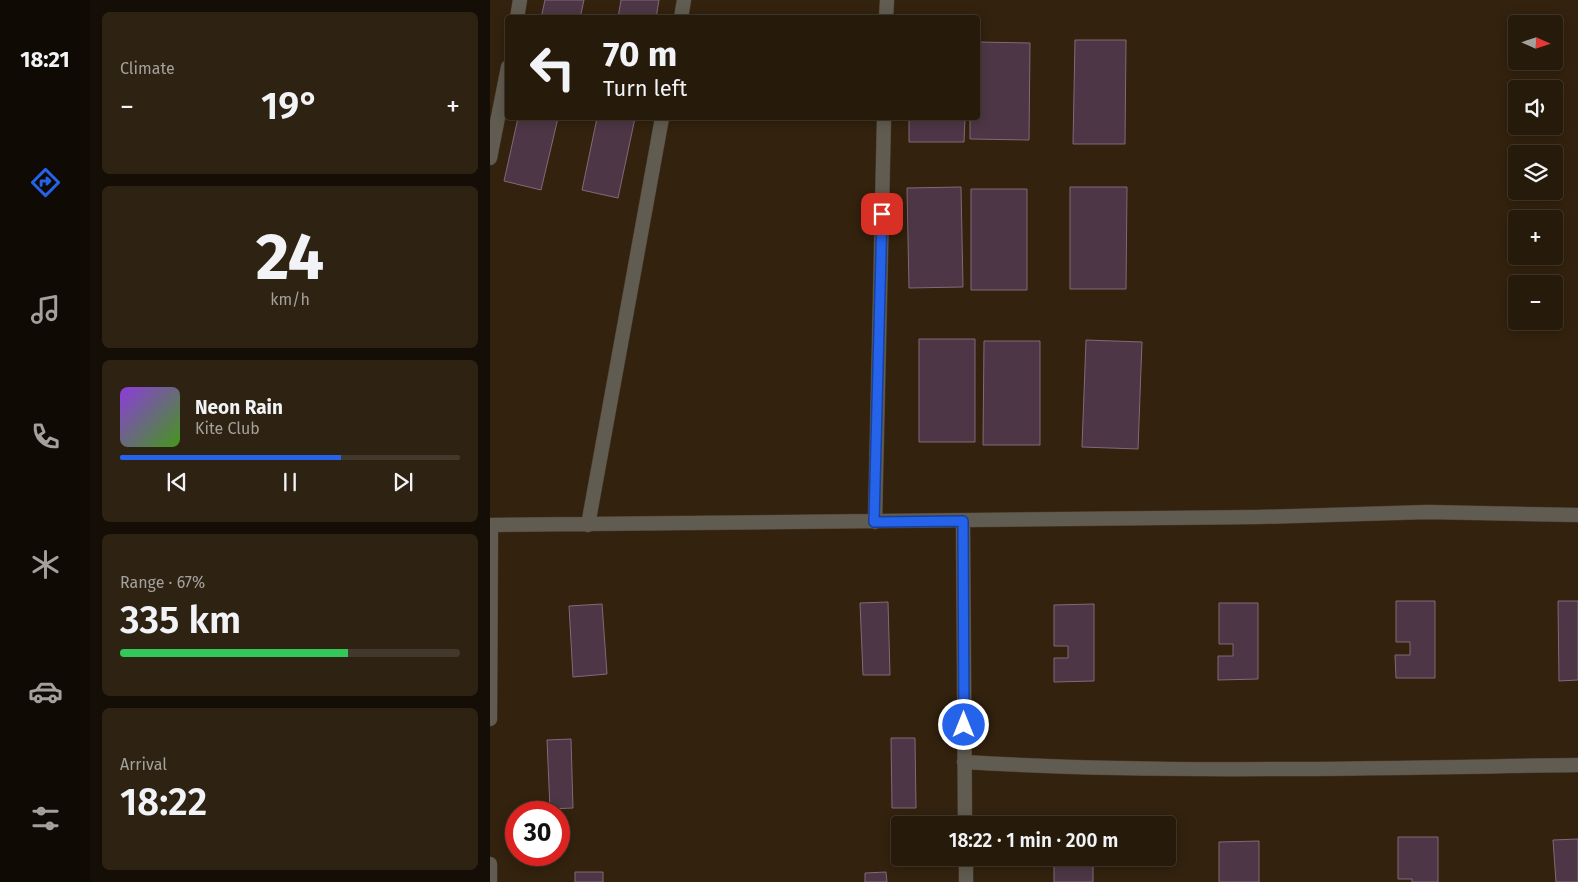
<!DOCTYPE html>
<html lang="en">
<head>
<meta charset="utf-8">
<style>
	body { margin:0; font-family:"Fira Sans",sans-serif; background:#2e2313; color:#f1f3f6; height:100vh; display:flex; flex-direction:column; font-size:19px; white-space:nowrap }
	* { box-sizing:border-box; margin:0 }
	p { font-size:16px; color:#a4a19c }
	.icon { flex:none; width:28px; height:28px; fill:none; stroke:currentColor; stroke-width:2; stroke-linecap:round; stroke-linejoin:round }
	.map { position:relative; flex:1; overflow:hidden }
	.drawer { display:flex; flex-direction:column; gap:12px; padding:12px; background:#150e06; width:400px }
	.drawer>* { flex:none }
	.guide { position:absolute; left:15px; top:15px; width:475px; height:105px; border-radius:5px; box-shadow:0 2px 12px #0003,0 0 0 1px #42382b; background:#261a0a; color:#f1f3f6; overflow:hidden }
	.needle { width:32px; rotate:93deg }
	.fabs { position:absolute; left:1018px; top:15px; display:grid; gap:10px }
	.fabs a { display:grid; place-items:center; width:55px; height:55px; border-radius:5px; background:#261a0a; box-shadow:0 2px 12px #0003,0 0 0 1px #42382b; font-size:25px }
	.speed { position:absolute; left:15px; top:801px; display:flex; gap:10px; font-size:25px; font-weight:700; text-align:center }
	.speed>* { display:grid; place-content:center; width:65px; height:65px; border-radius:50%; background:#261a0a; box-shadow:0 2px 12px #0003,0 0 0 1px #42382b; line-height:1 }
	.speed .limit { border:8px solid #d22; background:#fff; color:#111 }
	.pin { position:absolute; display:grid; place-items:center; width:42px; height:42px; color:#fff; margin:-21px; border-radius:10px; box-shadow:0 2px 8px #0006 }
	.me { position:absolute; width:55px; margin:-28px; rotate:0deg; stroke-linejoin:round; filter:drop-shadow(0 0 4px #0008) }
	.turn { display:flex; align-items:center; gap:18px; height:105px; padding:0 15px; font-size:22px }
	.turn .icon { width:65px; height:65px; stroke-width:2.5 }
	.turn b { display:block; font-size:35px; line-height:42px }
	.big { font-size:38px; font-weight:600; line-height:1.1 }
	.drawer .card { flex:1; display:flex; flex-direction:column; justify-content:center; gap:8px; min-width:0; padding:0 18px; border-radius:8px; background:#2e2313 }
	.drawer .dial { align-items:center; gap:0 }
	.dial b { font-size:65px; line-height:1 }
	.song { display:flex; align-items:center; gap:15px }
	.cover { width:60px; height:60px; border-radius:8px; background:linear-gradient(135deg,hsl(270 70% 55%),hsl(100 70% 35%)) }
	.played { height:5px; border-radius:2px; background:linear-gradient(90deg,#2563eb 65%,#42382b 65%) }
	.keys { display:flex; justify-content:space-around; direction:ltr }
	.heat { display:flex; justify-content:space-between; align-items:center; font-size:28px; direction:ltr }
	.charge { height:8px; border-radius:4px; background:linear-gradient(90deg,#34c759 67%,#42382b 0) }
	.trip { position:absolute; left:401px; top:816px; width:285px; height:50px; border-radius:5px; background:#261a0a; box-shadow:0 2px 12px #0003,0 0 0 1px #42382b; font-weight:600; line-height:50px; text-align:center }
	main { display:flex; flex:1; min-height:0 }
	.tabs { display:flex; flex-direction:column; width:90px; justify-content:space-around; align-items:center; background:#0f0a04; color:#a4a19c }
	.tabs .icon { width:35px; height:35px }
	.tabs .selected { color:#2563eb }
	.tabs b { font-size:22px; color:#f1f3f6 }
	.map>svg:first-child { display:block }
	.building { fill:#4d3645; stroke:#836979 }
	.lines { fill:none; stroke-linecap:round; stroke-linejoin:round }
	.minor-casing { stroke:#4f3f2c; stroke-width:15 }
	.minor { stroke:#615c51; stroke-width:14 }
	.route-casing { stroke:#184099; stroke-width:12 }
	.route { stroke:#2563eb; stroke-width:9 }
</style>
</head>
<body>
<main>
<nav class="tabs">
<b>18:21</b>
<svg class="icon selected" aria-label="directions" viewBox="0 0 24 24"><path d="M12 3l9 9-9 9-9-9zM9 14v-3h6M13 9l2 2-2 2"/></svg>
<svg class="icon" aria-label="music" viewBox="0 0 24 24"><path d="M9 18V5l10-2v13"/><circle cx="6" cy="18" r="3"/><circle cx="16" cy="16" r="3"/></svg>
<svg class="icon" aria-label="phone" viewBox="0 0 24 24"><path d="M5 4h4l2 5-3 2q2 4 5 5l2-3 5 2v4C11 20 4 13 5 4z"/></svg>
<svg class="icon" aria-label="climate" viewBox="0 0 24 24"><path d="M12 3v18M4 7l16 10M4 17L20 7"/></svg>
<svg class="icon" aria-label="car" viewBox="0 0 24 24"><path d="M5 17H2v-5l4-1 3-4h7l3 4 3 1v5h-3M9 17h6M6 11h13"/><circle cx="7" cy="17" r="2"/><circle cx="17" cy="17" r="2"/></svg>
<svg class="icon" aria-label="filters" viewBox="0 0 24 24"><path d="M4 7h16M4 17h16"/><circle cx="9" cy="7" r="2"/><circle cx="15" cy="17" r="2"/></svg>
</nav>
<section class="drawer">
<div class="card"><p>Climate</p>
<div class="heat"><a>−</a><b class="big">19°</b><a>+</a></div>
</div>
<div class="card dial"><b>24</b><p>km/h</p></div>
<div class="card">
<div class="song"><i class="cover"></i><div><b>Neon Rain</b><p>Kite Club</p></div></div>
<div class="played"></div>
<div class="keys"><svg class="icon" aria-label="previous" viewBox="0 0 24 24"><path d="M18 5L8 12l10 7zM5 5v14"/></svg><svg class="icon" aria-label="pause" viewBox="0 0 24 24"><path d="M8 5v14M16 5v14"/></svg><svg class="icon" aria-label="next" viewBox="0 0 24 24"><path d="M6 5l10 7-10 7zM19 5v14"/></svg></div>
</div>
<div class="card"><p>Range · 67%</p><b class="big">335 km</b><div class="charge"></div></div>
<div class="card"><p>Arrival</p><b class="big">18:22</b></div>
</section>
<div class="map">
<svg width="1088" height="882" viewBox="0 0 1088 882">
	<rect width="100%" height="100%" fill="#32220e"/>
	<path class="building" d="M55 0H94L90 18H51Z
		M131 0H169L166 18H128Z
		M585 40H636L635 144H583Z
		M488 42 540 43 539 140 480 139V118H488Z
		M28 118H68L51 190 14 181Z
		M107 118H145L128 198 92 190Z
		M419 118H475L474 142H419Z
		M471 187 473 287 419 288 417 188Z
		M580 187H637L636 289H580Z
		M481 189H537V290H481Z
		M429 339H485V442H429Z
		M596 340 652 342 648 449 592 447Z
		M494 341H550V445H493Z
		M906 601H945V678H906L905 655H920V642H906Z
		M1068 601H1088V680L1069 681Z
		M398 602 400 675H373L370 603Z
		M729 603H768V679L728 680V656H743V644H729Z
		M112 604 117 674 83 677 79 606Z
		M604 604V681L564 682V658H578V646H564V605Z
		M401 738H425L426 808H402Z
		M81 739 83 808 60 809 57 740Z
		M908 837H948V882H922V879H908Z
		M1088 839V882H1066L1063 840Z
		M769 841V882H729V842Z
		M564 858H603V882H564Z
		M85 872H113V882H85Z
		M396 872 397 882H375V873Z"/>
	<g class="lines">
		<defs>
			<path id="minor" d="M27 18 30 0
				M191 18 194 0
				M396 18 397 0
				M0 158 18 67
				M473 521 475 825
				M385 522 394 118
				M0 525 768 517 938 512 1088 515
				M98 525 172 118
				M0 719 1 525
				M474 762C678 774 884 768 1088 765
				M476 858V882
				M0 864V882"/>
		</defs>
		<use href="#minor" class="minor-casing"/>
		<use href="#minor" class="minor"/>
	</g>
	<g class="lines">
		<defs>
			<path id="route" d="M392 214 384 522 473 521 474 725"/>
		</defs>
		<use href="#route" class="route-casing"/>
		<use href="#route" class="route"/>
	</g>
</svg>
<div class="fabs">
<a><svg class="needle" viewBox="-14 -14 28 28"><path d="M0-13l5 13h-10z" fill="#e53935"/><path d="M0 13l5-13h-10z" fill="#a4a19c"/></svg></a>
<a><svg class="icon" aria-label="sound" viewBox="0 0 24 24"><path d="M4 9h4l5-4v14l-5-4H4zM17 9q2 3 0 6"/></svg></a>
<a><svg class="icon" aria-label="layers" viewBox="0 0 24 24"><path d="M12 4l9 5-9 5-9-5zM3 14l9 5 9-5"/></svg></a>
<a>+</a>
<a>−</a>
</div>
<div class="speed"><div class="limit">30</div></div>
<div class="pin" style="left:392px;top:214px;background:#d93025"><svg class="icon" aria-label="arrive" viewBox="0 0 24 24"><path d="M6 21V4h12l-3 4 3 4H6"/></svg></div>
<svg class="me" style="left:474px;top:725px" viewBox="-20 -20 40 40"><circle r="17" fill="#2563eb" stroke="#fff" stroke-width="3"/><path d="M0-11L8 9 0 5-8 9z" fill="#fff"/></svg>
<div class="trip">18:22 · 1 min · 200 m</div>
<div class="guide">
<div class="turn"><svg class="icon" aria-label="left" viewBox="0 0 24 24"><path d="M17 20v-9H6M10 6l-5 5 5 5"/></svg><div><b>70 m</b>Turn left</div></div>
</div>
</div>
</main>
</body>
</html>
